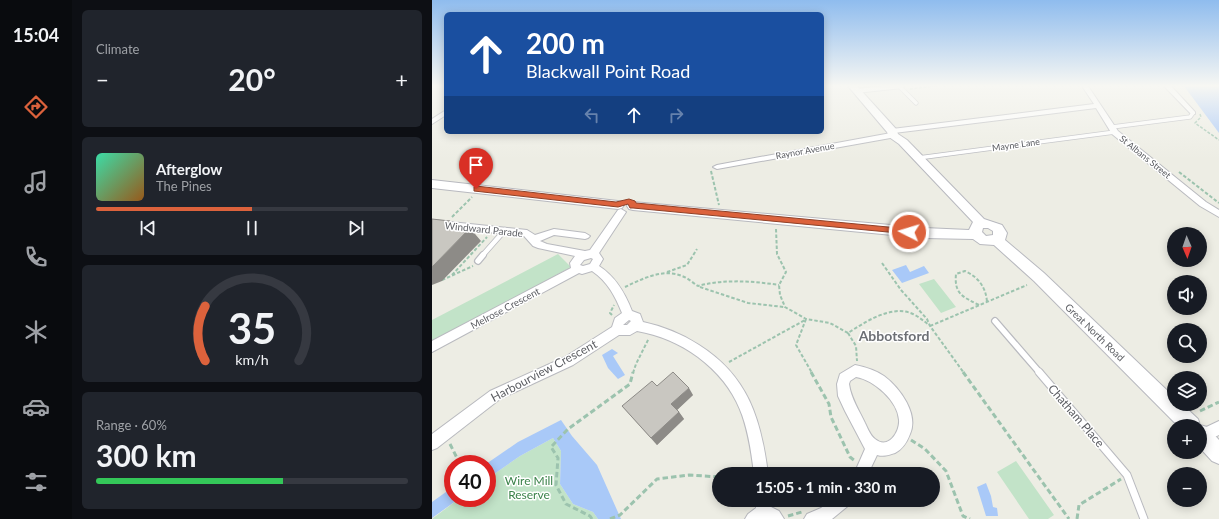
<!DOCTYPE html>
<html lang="en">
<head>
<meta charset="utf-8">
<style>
	body { margin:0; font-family:Lato,sans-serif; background:#20242c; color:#f1f3f6; height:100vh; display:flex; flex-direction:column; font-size:15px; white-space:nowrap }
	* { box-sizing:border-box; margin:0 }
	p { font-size:13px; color:#9ea1a6 }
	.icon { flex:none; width:22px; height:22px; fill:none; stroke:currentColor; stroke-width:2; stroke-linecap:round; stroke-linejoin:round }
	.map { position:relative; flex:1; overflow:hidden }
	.panel { display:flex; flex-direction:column; gap:10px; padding:10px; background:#0d0f14; width:360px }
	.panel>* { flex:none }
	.top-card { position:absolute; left:12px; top:12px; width:380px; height:122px; border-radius:6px; box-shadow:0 2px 10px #0003; background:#1a4fa0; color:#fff; overflow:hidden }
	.needle { width:26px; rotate:178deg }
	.controls { position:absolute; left:735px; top:227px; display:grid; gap:8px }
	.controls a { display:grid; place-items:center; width:40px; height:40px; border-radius:50%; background:#171b24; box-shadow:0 2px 10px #0003; font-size:20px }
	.speed { position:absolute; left:12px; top:455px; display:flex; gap:8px; font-size:20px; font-weight:700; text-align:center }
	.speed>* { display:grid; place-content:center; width:52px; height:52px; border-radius:50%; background:#171b24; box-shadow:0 2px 10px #0003; line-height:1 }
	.speed .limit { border:6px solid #d22; background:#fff; color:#111 }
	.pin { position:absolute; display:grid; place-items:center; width:34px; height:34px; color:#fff; margin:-41px -17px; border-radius:50% 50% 50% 0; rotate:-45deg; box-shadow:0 0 4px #0007 }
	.pin .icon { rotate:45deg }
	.me { position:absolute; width:44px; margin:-22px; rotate:275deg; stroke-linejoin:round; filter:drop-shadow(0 0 3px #0008) }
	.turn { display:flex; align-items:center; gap:14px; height:84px; padding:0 16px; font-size:18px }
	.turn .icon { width:52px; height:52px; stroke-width:2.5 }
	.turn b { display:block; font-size:28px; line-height:34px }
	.lanes { display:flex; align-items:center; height:38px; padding:0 16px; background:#0003; justify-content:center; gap:20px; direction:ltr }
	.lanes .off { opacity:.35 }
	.big { font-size:30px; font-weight:700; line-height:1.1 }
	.panel .tile { flex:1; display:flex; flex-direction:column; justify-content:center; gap:6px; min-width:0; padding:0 14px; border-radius:6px; background:#20242c }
	.panel .dial { align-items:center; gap:0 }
	.dial svg { height:104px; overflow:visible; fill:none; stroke:#363941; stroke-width:7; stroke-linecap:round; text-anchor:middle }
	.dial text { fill:#f1f3f6; stroke:none }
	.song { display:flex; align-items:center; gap:12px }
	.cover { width:48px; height:48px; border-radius:6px; background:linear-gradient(135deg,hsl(160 70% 55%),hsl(30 70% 35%)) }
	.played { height:4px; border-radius:2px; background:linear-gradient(90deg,#dc623c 50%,#363941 50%) }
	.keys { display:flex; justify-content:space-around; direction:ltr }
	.heat { display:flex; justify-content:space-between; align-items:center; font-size:22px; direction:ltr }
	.charge { height:6px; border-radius:3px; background:linear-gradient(90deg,#34c759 60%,#363941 0) }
	.trip { position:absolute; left:280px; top:467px; width:228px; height:40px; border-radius:20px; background:#171b24; box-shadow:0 2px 10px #0003; font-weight:700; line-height:40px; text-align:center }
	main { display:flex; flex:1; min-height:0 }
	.dock { display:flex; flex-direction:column; width:72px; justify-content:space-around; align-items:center; background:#090b0e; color:#9ea1a6 }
	.dock .icon { width:28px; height:28px }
	.dock .active { color:#dc623c }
	.dock b { font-size:18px; color:#f1f3f6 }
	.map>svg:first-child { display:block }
	.green { fill:#c2e3c8 }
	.water { fill:#a9c9f8 }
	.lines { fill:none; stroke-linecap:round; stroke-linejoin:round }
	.lane-far3-casing { stroke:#b9babf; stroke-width:5 }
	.lane-far2-casing { stroke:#b9babf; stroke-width:6 }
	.lane-far1-casing { stroke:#b9babf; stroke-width:8 }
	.lane-casing { stroke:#b9babf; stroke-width:9 }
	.street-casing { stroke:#b9babf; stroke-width:2 }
	.secondary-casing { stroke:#b8b9bf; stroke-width:2 }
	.path-far2 { stroke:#9cc3ae; stroke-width:1.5; stroke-dasharray:3 1.5; stroke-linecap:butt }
	.path-far1 { stroke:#9cc3ae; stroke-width:2; stroke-dasharray:3.5 2; stroke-linecap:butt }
	.path { stroke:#9cc3ae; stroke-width:3; stroke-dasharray:5.5 3; stroke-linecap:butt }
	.lane-far3 { stroke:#fff; stroke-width:3.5 }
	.lane-far2 { stroke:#fff; stroke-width:4.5 }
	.lane-far1 { stroke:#fff; stroke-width:5.5 }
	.lane { stroke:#fff; stroke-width:7 }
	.street { fill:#fff; fill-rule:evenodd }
	.secondary { fill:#fff; fill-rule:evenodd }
	.wall { fill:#adaba6 }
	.shaded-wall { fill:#8d8b87 }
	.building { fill:#c9c7c1; stroke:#8d8b87 }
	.route { fill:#dc623c; stroke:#8f4027 }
	.labels { text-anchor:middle; stroke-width:3; stroke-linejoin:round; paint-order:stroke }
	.far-street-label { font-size:9px; fill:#5c5e63; stroke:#fff }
	.street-label { font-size:10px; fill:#5c5e63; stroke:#fff }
	.near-street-label { font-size:12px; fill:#5c5e63; stroke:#fff }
	.near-park-label { font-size:12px; fill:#3c834b; stroke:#fff }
	.district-label { font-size:14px; font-weight:bold; fill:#6d7075; stroke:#fff }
</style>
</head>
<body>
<main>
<nav class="dock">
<b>15:04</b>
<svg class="icon active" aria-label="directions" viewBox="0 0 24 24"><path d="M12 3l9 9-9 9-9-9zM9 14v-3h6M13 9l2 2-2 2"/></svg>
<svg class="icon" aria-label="music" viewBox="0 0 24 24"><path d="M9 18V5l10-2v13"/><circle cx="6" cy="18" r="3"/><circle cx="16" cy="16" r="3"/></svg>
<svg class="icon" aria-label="phone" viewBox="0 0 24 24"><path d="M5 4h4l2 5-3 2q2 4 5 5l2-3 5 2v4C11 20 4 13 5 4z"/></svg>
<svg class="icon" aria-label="climate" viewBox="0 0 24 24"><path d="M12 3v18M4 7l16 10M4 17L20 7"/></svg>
<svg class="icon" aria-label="car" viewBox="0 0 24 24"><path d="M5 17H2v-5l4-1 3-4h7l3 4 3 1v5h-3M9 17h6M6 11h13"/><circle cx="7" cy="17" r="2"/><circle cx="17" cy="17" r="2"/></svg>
<svg class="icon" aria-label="filters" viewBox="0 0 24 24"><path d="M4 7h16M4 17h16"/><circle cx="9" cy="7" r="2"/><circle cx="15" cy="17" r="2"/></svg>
</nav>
<section class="panel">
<div class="tile"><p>Climate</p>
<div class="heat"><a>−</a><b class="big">20°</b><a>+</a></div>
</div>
<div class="tile">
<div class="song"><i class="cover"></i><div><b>Afterglow</b><p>The Pines</p></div></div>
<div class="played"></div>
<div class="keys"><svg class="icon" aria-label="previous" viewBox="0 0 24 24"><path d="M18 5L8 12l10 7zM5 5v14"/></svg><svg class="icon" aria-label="pause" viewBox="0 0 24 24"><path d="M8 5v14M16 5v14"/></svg><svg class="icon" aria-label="next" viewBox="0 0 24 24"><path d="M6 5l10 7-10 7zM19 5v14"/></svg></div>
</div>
<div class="tile dial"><svg viewBox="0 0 100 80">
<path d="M14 69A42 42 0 1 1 86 69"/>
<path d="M14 69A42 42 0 0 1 14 27" stroke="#dc623c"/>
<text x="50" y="56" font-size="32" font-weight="700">35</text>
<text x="50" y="72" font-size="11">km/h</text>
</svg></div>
<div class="tile"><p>Range · 60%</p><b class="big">300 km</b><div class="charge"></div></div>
</section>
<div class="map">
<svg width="787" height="519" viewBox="0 0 787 519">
	<rect width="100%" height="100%" fill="#edede4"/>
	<path class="green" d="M126 254 139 267 0 343V320Z
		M502 279 524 307 509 313 487 284Z
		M121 438 129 451 128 484 141 504 161 512 166 519H0L28 498H55V479L88 456Z
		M584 461 622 515 616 519H597L565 472Z"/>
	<path class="water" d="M752 86H787V133Z
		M474 265 478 272 492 266 497 273 470 283 460 270Z
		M180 349 186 353 181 356 193 375 186 379 176 368 170 355Z
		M129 420 140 436 165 465 189 519H166L161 512 141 504 128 484 129 451 121 438 88 456 55 479 54 464 86 442Z
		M554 483 559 496 561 507 565 508 566 516H554L545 487Z
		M21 487V498H28L0 518V502Z"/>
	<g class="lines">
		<defs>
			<path id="lane-far3" d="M467 86 484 103
				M680 127 758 117 761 113
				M486 158 683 132"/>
			<path id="lane-far2" d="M50 256 73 230"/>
			<path id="lane-far1" d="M46 261 51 255
				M563 321 608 373"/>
			<path id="lane" d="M607 372 695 475 712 519"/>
			<path id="street" d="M451 86H473L470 88 424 93 421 91 424 89Z
				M650 86H656L686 131 774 202 787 210V217L768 206 680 134 664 108 462 133 465 135 464 137 285 169 281 167 285 165 459 133 456 131 460 129 662 104Z
				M732 86H739L763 112V114H759Z
				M14 110V115L0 124V119Z
				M189 209 194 212 167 253 171 259 167 266C184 277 193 293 200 311L208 314 211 322C230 326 250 334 267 345 316 376 329 419 336 474H322C316 423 308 389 266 357 247 343 227 335 205 331L198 335H187L141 365 68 399 5 448 0 450V434L58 391 133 357 180 327 183 318 190 313C183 296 176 282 160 271L150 274 147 273 0 352V341L139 268 138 263 143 256 106 248 101 246 92 236 0 226V220L95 230 103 235 122 229 153 233 158 236 156 238 153 239 122 235 108 241 115 244 153 251 158 250 186 210ZM159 258 161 259 158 264 151 266 148 265 152 260ZM197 320 199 321 195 325H191Z
				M423 365C433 367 443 370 452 376 468 388 487 414 478 434 475 442 471 449 463 453 457 455 452 457 445 455L436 474H422L433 449 413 411 406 396 405 384 408 374ZM424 377C442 380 466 401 467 420 468 432 456 450 443 439 438 435 436 429 433 423 427 410 419 399 417 384L418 381Z
				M787 421V435L770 443 768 442V430Z
				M323 500H339V507L347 511 352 519H313L316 514 324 508Z
				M400 500H420L417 505 400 519H372L375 514 389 508Z"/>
			<path id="secondary" d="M416 86H425L464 129 466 134 475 140 552 219 570 225 575 233 573 240 612 273 742 397V404H750L766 419 768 425 775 427 787 440V464L780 461 768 448V426H746L602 281 562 245 548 244 541 239 492 238 201 210 197 209 195 206 197 203 201 202 492 228 537 230 541 222 467 144 457 137 455 132ZM551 228H556L561 231V235L554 236 550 232Z
				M0 180 186 201 190 202 192 205 190 208 186 209 0 188Z"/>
		</defs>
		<use href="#lane-far3" class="lane-far3-casing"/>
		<use href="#lane-far2" class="lane-far2-casing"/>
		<use href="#lane-far1" class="lane-far1-casing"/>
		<use href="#lane" class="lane-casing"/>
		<use href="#street" class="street-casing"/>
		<use href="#secondary" class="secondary-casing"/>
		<path class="path-far2" d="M478 89 503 86
			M768 114 769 117 763 123 787 140"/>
		<path class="path-far1" d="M279 171 287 205
			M747 172 787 203
			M20 217 40 197
			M344 229 345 254 354 272 347 285 348 295 353 307 374 319 398 323 416 333C433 322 460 304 481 314 487 317 492 321 497 325
			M450 263 469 290 495 319 498 326 532 373
			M235 272 255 265 265 249
			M20 275 55 237
			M10 280 41 266
			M193 287C210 279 231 268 250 276 256 278 261 283 266 286 292 279 321 281 347 285
			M268 287 316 303 352 307
			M547 305C531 297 522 294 524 274L533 271C546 277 554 287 555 302
			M180 315 178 313 182 305
			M374 319 364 345 380 373
			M498 326 595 285
			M416 333 424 346 425 361
			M297 362 373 320
			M201 373 204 364 217 338"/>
		<path class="path" d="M379 372 397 404 399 417 418 457 423 461
			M531 372 637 519
			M768 411 787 402
			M479 440 493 449 514 471 531 516 538 519
			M18 444 28 464
			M356 516 370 512
			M160 519 158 516 134 504 124 485 126 458 119 447 136 429 198 384 201 372
			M178 519 188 515 225 479 257 475 287 477
			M645 519 647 505 689 479"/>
		<use href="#lane-far3" class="lane-far3"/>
		<use href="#lane-far2" class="lane-far2"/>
		<use href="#lane-far1" class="lane-far1"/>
		<use href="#lane" class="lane"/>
		<use href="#street" class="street"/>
		<use href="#secondary" class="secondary"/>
	</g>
	<path class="wall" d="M225 386 261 395 245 410 247 412 252 419 225 445 190 406Z"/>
	<path class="shaded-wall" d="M18 221 28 233 13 225Z
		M38 228 49 241 10 281 0 285V267Z
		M257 388 261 395 244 411 239 404Z
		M247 412 252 419 225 445 219 438Z"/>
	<path class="building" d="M0 219 18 221 13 225 38 228 0 267Z
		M241 372 257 388 239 404 247 412 219 438 190 406 220 381 225 386Z"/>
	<linearGradient id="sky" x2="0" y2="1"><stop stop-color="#8fbcee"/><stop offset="0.54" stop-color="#f7f7f3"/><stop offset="1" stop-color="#f7f7f3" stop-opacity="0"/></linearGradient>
	<rect width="787" height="159" fill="url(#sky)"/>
	<path class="route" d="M44 186 184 202 197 199 203 201 204 203 477 229 482 232 477 234 201 208H198L196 204 186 207 42 191V187Z"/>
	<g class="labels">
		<g class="far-street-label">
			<text transform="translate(584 145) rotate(-8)" y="3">Mayne Lane</text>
			<text transform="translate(373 151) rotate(-10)" y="3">Raynor Avenue</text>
			<text transform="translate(713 157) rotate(39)" y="3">St Albans Street</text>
		</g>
		<g class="street-label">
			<text transform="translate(52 229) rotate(6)" y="4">Windward Parade</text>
			<text transform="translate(73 308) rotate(-28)" y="4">Melrose Crescent</text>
			<text transform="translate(663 332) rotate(44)" y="4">Great North Road</text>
		</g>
		<g class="near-street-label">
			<text transform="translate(112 371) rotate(-28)" y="4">Harbourview Crescent</text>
			<text transform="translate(644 416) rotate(49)" y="4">Chatham Place</text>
		</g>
		<g class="near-park-label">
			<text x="97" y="485">Wire Mill<tspan x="97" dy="14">Reserve</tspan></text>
		</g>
		<g class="district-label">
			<text x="462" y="341">Abbotsford</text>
		</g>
	</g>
</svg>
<div class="controls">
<a><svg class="needle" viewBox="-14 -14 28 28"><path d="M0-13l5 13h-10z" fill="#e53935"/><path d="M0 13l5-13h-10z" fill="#9ea1a6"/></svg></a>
<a><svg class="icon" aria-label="sound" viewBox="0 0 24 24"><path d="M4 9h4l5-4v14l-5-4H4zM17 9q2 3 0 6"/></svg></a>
<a><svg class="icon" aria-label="search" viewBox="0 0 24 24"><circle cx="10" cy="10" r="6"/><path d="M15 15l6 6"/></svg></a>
<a><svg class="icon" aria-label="layers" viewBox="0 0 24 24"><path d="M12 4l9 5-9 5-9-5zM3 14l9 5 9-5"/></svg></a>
<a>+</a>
<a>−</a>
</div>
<div class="speed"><div class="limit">40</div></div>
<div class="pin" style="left:44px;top:189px;background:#d93025"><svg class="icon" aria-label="arrive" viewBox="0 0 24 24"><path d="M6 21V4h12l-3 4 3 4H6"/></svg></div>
<svg class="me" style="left:477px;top:232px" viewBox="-20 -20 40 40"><circle r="17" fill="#dc623c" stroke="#fff" stroke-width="3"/><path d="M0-11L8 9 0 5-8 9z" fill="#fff"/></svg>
<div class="trip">15:05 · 1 min · 330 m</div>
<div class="top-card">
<div class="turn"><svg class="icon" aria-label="ahead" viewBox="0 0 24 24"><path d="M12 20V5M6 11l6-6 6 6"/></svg><div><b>200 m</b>Blackwall Point Road</div></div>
<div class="lanes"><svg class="icon off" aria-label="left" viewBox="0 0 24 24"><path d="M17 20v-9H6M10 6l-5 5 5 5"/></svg><svg class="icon" aria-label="ahead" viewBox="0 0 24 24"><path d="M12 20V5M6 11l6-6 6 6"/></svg><svg class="icon off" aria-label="right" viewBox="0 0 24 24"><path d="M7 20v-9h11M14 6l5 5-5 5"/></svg></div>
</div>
</div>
</main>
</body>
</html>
